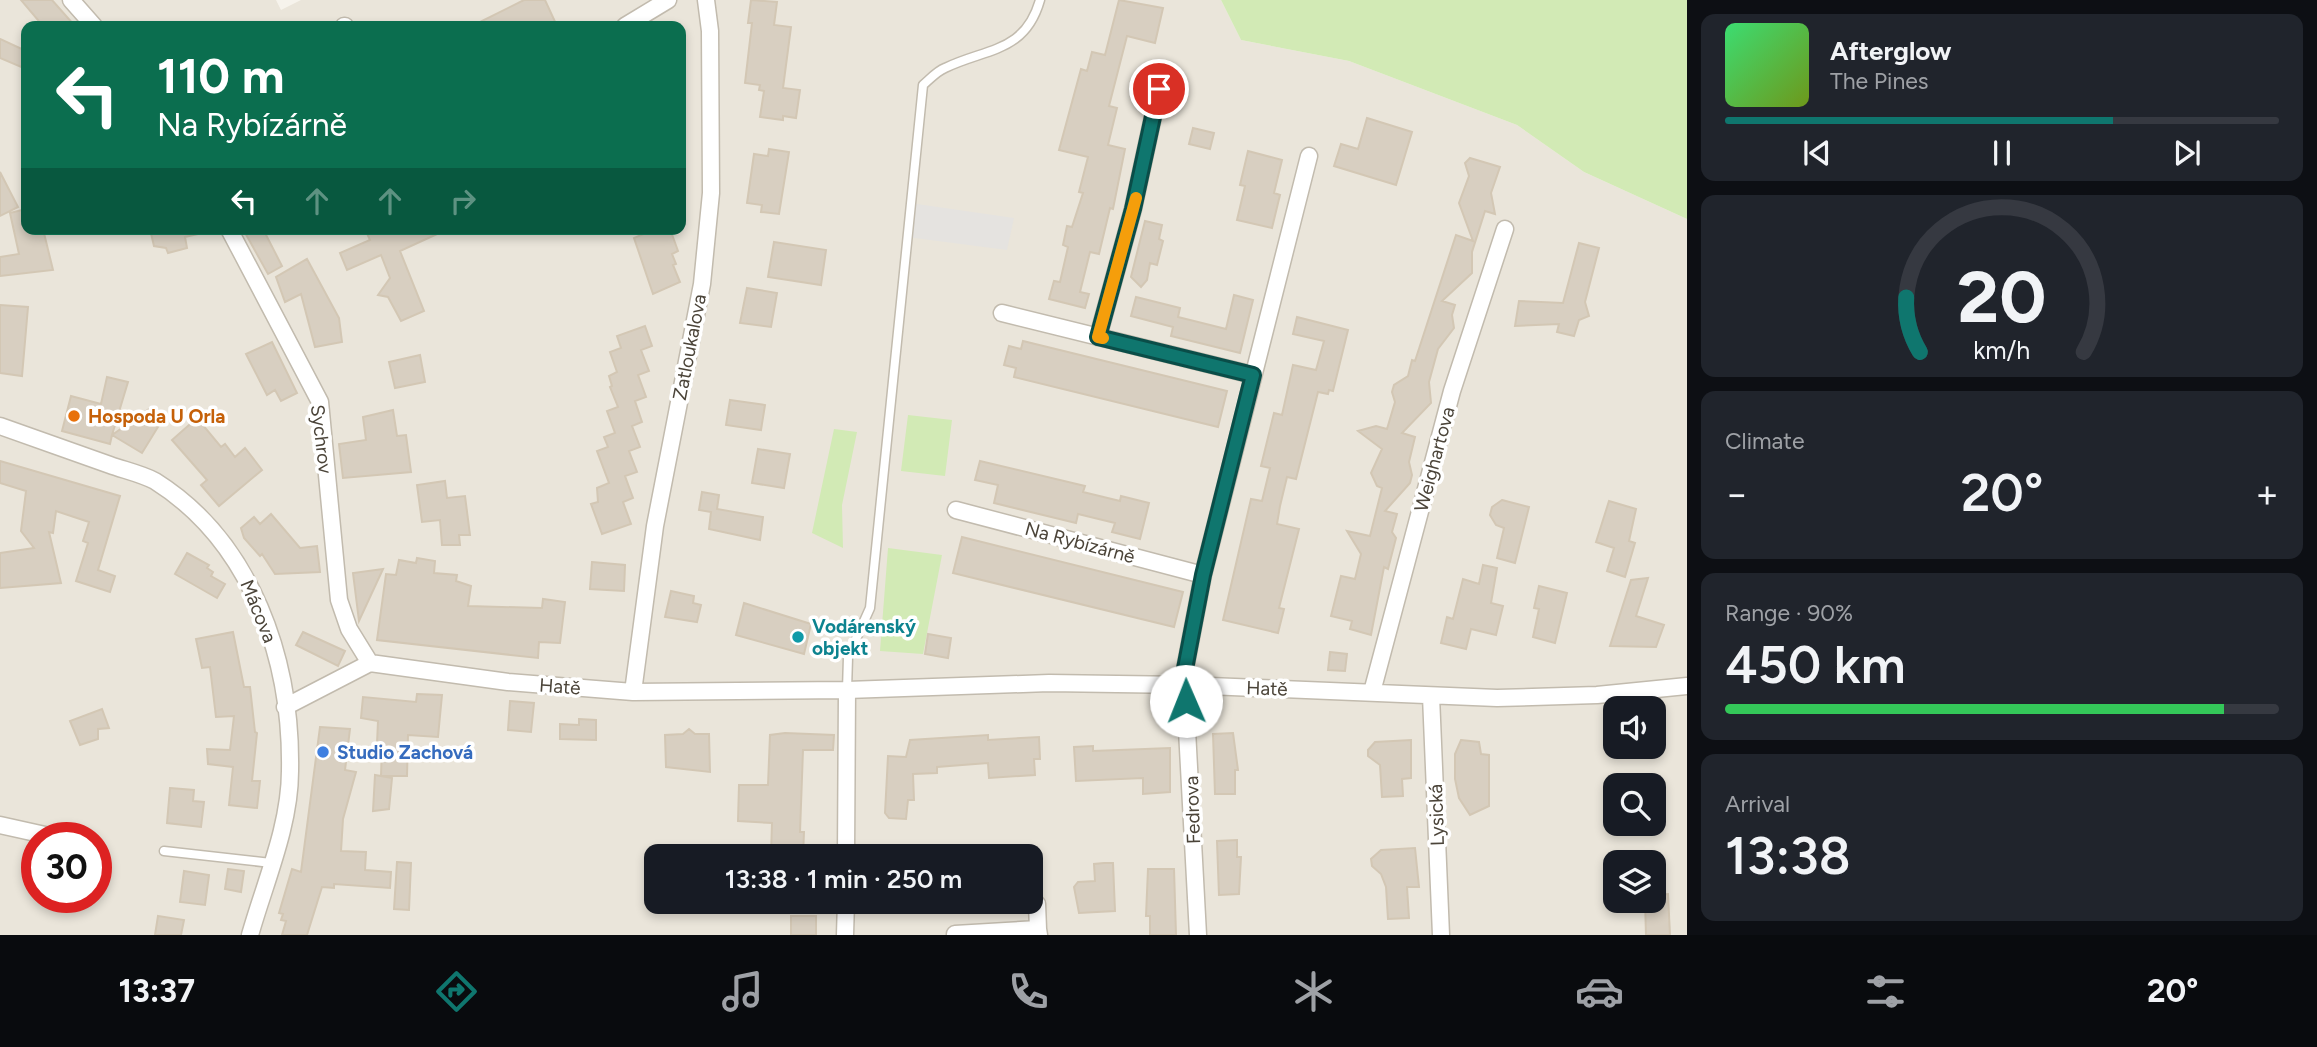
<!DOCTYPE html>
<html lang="en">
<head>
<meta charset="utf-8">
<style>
	body { margin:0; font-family:Figtree,sans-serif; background:#20242c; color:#f1f3f6; height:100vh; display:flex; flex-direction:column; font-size:26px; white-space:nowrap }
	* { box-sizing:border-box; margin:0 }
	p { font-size:23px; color:#9ea1a6 }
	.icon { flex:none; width:38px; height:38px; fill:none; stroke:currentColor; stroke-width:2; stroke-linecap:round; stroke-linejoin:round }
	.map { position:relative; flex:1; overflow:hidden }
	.side { display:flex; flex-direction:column; gap:14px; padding:14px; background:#0d0f14; width:630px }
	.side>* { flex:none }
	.banner { position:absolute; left:21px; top:21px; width:665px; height:214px; border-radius:14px; box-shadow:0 4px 10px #0003; background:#0b6e4f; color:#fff; overflow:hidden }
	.controls { position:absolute; left:1603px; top:696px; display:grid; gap:14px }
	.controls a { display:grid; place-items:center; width:63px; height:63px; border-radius:14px; background:#171b24; box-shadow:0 4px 10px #0003; font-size:35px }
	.speed { position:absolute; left:21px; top:822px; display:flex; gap:14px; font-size:35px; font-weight:700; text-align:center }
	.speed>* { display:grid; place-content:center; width:91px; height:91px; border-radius:50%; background:#171b24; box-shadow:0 4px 10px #0003; line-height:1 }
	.speed .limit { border:10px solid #d22; background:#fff; color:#111 }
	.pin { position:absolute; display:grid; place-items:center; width:60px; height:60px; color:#fff; margin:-30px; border:4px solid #fff; border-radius:50%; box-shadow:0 2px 7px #0007 }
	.me { position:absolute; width:77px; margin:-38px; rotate:359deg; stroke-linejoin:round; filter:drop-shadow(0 0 5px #0008) }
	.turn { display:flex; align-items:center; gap:24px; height:147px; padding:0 21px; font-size:32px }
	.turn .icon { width:91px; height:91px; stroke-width:2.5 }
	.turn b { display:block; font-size:49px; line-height:60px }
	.lanes { display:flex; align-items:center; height:66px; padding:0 21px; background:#0003; justify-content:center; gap:35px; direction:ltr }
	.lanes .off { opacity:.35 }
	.big { font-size:52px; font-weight:600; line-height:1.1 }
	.side .tile { flex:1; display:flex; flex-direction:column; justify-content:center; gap:10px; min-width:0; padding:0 24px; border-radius:14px; background:#20242c }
	.side .dial { align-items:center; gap:0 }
	.dial svg { height:182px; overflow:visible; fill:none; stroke:#363941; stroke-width:7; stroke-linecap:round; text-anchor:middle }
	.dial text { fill:#f1f3f6; stroke:none }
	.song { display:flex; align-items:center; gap:21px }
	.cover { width:84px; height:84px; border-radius:10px; background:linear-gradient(135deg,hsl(140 70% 55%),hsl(80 70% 35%)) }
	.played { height:7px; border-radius:4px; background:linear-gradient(90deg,#0f766e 70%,#363941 70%) }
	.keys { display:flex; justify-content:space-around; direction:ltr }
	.heat { display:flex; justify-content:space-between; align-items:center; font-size:38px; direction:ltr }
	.charge { height:10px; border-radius:5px; background:linear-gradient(90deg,#34c759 90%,#363941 0) }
	.trip { position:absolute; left:644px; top:844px; width:399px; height:70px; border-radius:14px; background:#171b24; box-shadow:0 4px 10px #0003; font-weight:600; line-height:70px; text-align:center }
	.dock { display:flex; height:112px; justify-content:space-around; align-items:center; background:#090b0e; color:#9ea1a6 }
	.dock .icon { width:49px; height:49px }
	.dock .on { color:#0f766e }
	.dock b { font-size:32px; color:#f1f3f6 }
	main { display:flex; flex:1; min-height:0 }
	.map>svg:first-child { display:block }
	.residential { fill:#eae5da; fill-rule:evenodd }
	.green { fill:#d2eab5 }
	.parking { fill:#e5e3e0 }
	.building { fill:#d8cfc1; stroke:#d3c7b4; stroke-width:2 }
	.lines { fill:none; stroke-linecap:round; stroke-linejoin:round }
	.lane-casing { stroke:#c2bbae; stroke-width:11 }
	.street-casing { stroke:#c2bbae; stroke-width:19 }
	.lane { stroke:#fff; stroke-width:8 }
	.street { stroke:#fff; stroke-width:16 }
	.route-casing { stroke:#0a4d48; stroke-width:18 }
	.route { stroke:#0f766e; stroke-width:12 }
	.slow { stroke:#f59e0b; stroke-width:12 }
	.food-dot { fill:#e8710a; stroke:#fff; stroke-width:2.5 }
	.culture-dot { fill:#0f9aa8; stroke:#fff; stroke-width:2.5 }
	.shop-dot { fill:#3f7fe0; stroke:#fff; stroke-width:2.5 }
	.labels { text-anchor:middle; stroke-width:7; stroke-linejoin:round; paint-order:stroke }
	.street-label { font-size:19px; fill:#4b4439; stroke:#fff }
	.food-label { font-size:19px; font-weight:bold; fill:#c56008; stroke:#fff; text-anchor:start }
	.culture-label { font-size:19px; font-weight:bold; fill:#0d838f; stroke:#fff; text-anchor:start }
	.shop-label { font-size:19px; font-weight:bold; fill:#366cbe; stroke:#fff; text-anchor:start }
</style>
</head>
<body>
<main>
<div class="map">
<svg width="1687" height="935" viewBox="0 0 1687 935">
	<rect width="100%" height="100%" fill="#f6f3ec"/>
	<path class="residential" d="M0 0H276L281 10 301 0H1221L1241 40 1349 61 1517 125 1584 172 1687 219V935H0ZM26 26H681V229H26ZM1615 709H1654V747H1615ZM1615 786H1654V824H1615ZM37 838H96V898H37ZM656 856H1031V901H656ZM1615 863H1654V901H1615Z"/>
	<path class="green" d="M1221 0H1687V219L1584 172 1517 125 1349 61 1241 40Z
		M908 415 952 420 945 476 901 471Z
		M834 429 857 432 842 505 843 548 812 533Z
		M888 548 942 555 923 654 880 651Z"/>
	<path class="parking" d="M910 203 1014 218 1007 250 907 237Z"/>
	<path class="building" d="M21 0H52L75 26H43Z
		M524 0H545L557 26H472Z
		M751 0 777 2 774 25 791 27 783 88 800 90 796 118 783 116V120L760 117 764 91 759 90 760 85 745 83 752 23H748Z
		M1119 0 1163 8 1155 43 1127 36 1109 106 1117 108 1108 145 1125 149 1113 209 1110 208 1099 254 1090 252 1080 292 1089 294 1085 308 1049 299 1054 281 1060 282 1068 247 1063 245 1067 226 1072 227 1083 193 1079 192 1088 157 1059 150 1081 69 1087 71 1092 52 1105 55Z
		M0 39 26 51V69L0 58Z
		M1367 118 1412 132 1396 185 1334 166 1341 144 1358 149Z
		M1193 128 1214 133 1210 149 1189 144Z
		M769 149 789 152 779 214 761 212 762 205 747 203 754 154 768 156Z
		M1248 151 1282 160 1274 193 1280 195 1272 228 1237 220 1245 186 1240 185Z
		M1470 158 1500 167 1491 193 1495 214 1485 211 1472 252V273L1442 301 1455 305 1452 315 1454 328 1438 349 1429 382 1431 403 1402 433 1415 437 1409 462 1412 475 1410 483 1385 511 1397 514 1392 532 1396 538 1388 569 1384 567 1371 635 1350 629 1352 621 1331 616 1341 576 1355 579 1361 554 1347 531 1370 536 1382 488 1377 486 1371 473 1382 449 1358 431 1376 426 1387 429 1395 402 1392 392 1394 385 1408 376 1412 360 1415 361 1456 235 1473 241 1459 203 1469 176 1465 163Z
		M0 172 18 207 0 216Z
		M26 209V229H43L53 270 0 276V257L19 254 10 213Z
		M1145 221 1162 225 1159 239 1163 241 1157 265 1150 263 1147 280 1141 287 1131 277Z
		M150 229H197L198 234 185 237 187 248 168 253 166 248 154 246Z
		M243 229H263L282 266 268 274Z
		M365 229H448L400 251 424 311 401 321 388 297 378 295 390 278 381 255 347 270 340 253 370 240Z
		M655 229H670L678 251 672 254 676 264 673 265 680 282 653 294 634 238Z
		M774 242 826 250 821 285 768 277Z
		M1579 243 1599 248 1585 302 1589 316 1579 320 1574 336 1557 332 1559 324 1515 326 1519 301 1563 303Z
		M307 259 339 318 342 342 315 347 301 294 285 302 276 277Z
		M747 288 777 293 771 327 740 323Z
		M1234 295 1253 300 1240 353 1171 336 1173 327 1131 316 1136 297 1180 308 1178 317 1226 329Z
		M0 305 28 307 22 376 0 373Z
		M1297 317 1348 330 1333 391 1329 390 1328 394 1318 392 1296 479 1287 477 1280 506 1277 524 1299 529 1279 608 1284 609 1278 633 1223 620 1251 499 1262 501 1270 468 1261 466 1274 413 1282 415 1293 365 1316 370 1324 341 1293 334Z
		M645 326 652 346 641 350 649 371 638 375 646 397 635 401 642 422 632 426 640 447 629 451 637 472 625 476 633 498 623 502 631 524 602 534 591 504 598 502 597 488 609 483 597 451 608 447 604 437 615 433 607 411 618 407 610 387 612 386 609 376 617 372 610 352 621 348 617 336Z
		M1023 341 1227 391 1218 427 1014 377 1016 368 1004 365 1009 346 1021 349Z
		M272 342 297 393 281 401 275 390 267 395 246 354Z
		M420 355 425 382 395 388 389 362Z
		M107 377 128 382 112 435 152 407 161 422 142 453 112 435 110 444 62 431 71 396 101 404Z
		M730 400 765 405 761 430 726 425Z
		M393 410 397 436 406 435 411 472 343 478 339 444 366 440 363 417Z
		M197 418 221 447 225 444 235 457 245 448 262 470 219 506 201 485 207 480 172 440Z
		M758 449 790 454 784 488 752 483Z
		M0 461 120 496 98 570 115 576 110 592 76 581 88 543 83 541 89 522 56 511 53 533 49 532 61 583 0 588V553L34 548 21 531 26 491 0 483Z
		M980 461 1085 486 1083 492 1120 501 1121 496 1149 503 1140 539 1112 532 1115 523 1078 514 1076 523 994 503 998 485 975 480Z
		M445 481 447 498 465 496 470 535H459L460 545H442L440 520 422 522 417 485Z
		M702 492 719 495 717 509 763 517 760 540 709 529 711 512 699 510Z
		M1502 500 1529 507 1515 563 1497 558 1504 528 1496 525 1490 515 1492 507Z
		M1609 501 1636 509 1629 541 1635 543 1625 577 1607 571 1614 548 1596 542Z
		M271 514 300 548 317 546 320 572 275 574 262 554 260 556 244 538 241 528 254 517 260 524Z
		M962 537 1183 592 1174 627 953 573Z
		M187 553 209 565 207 568 213 572 211 576 225 584 217 598 175 574Z
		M417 558 435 561 434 573 457 575 456 581 471 586 468 606 542 608 543 599 565 602 560 643 539 642 538 658 377 640 386 574 396 575 399 560 416 563Z
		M592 562 625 565 624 591 590 589Z
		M1483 565 1497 568 1491 603 1503 606 1496 635 1471 629 1466 649 1441 643 1447 617 1453 619 1463 579 1479 584Z
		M383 569 359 621 353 573Z
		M1648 578 1636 616 1664 625 1656 647 1610 646 1631 580Z
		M1539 586 1567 593 1555 643 1533 637 1539 609 1534 608Z
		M671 591 694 596 693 603 701 605 697 622 665 617Z
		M744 603 811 624 804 654 736 635Z
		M233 632 244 687H250L255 732 257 733 252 781H260L257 808 229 805 233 767 208 764 207 749 230 750 234 716 216 717 210 667 202 668 196 639Z
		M303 632 345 651 338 666 296 645Z
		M928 634 951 638 948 658 925 654Z
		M1330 652 1347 654 1345 671 1328 670Z
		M417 694 442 695 438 737 408 735 407 776H381L392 778 389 809 373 811 375 775 381 776 382 745 377 744 378 721 361 718 363 697 416 702Z
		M510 701 534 703 531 732 508 730Z
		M102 709 109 728 98 729V739L80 745 70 721Z
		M579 719 596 720V740L560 739V724L579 725Z
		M320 727 350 729 345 770 356 772 343 819 341 851 366 852 365 870 391 872 390 888 334 884V888L322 887 307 935H282L286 921 281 920 283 914 279 913 292 869 301 872Z
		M689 729 695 734H709L710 772 666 767 665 735 683 734Z
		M785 733 834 735 833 750H803L800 832H804L803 856 771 855 772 823 738 821 739 785H768L770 735Z
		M1233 733 1238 770H1235V794H1215L1213 734Z
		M988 735V740L1039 737 1040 759H1034L1035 775 989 778 988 763 937 767V773L913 774 914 800H908L906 819 889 818 885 813 888 756 906 757 910 740Z
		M1411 740V778L1402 779 1403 796 1382 797 1380 765 1368 756V750L1375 742Z
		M1461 740 1479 742 1481 754 1489 755V806L1470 815 1459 798 1455 779V754Z
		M1093 746V751L1170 748V792L1143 794V778L1076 781 1074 747Z
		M170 788 194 790 193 801 204 802 201 827 167 823Z
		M1237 840V857H1241L1239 894 1219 895 1217 841Z
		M1415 848 1419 887H1407L1409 918 1388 919 1386 887 1381 874 1372 866 1371 859 1381 850Z
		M397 862 411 863 409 910 394 909Z
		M1104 863H1113L1115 911 1079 913 1074 887 1078 882 1095 881 1094 864Z
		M228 869 244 871 241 892 225 889Z
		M1148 869H1174L1176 935H1150V916H1146Z
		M184 871 209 875 205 905 180 902Z
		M1668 894 1670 935H1646L1645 901H1654V895Z
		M158 916 184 920 181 935H155Z
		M791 916H816V935H791Z"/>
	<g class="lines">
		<defs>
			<path id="lane" d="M847 690 848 657 870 608 923 85C930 79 937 71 945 68 986 48 1025 53 1040 0
				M164 851 271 863"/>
			<path id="street" d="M71 0 94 26
				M344 26H345
				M625 26 668 0
				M229 229 320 402 339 600 349 629 370 663
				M1002 313 1253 375
				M1098 337 1133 209 1159 89
				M0 426C37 439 73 452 110 465 124 470 142 474 155 481 252 542 292 660 290 771 290 826 265 882 250 935
				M956 510 1203 575
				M633 692 655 526 702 284 711 193 710 31 706 0
				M1372 692 1452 391 1505 229
				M1431 696 1441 935
				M285 707 370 663 508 682 633 692 847 690 1049 683 1185 685 1497 698 1597 695 1687 686
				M0 825 54 837
				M846 856 847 690
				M1037 904 1038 929
				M955 934 1038 929 1039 935
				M845 935 846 901
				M1198 935 1184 674 1203 575 1309 156"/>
		</defs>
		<use href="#lane" class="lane-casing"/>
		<use href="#street" class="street-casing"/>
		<use href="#lane" class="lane"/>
		<use href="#street" class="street"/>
	</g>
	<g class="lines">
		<defs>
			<path id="route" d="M1159 89 1133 209 1098 337 1253 375 1203 575 1184 674 1186 701"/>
		</defs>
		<use href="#route" class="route-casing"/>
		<use href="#route" class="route"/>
		<path class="slow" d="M1103 338 1098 337 1136 198"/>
	</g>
	<circle class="food-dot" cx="74" cy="416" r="7"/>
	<circle class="culture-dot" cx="798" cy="637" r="7"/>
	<circle class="shop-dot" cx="323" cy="752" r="7"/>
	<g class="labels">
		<g class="street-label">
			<text transform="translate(689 347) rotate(-79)" y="7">Zatloukalova</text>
			<text transform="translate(322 439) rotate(83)" y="7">Sychrov</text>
			<text transform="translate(1434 459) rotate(-75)" y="7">Weighartova</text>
			<text transform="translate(1080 542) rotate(15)" y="7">Na Rybízárně</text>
			<text transform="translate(259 611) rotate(68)" y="7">Mácova</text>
			<text transform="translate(560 686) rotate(4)" y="7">Hatě</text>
			<text transform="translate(1267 688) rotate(2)" y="7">Hatě</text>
			<text transform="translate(1192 810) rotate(-92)" y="7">Fedrova</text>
			<text transform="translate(1436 815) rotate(-92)" y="7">Lysická</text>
		</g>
		<g class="food-label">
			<text x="88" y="423">Hospoda U Orla</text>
		</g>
		<g class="culture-label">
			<text x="812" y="633">Vodárenský<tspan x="812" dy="22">objekt</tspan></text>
		</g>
		<g class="shop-label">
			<text x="337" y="759">Studio Zachová</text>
		</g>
	</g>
</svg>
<div class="controls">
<a><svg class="icon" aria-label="sound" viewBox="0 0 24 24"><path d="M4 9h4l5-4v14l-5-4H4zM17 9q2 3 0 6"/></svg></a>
<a><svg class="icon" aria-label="search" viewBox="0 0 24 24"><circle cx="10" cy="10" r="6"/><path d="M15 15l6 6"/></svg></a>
<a><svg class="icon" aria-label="layers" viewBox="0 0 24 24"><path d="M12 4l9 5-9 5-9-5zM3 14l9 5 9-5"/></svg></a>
</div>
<div class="speed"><div class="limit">30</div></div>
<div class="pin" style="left:1159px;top:89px;background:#d93025"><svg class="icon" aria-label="arrive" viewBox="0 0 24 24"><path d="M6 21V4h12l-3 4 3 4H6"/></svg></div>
<svg class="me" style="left:1186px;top:701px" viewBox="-20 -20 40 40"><circle r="19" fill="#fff"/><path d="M0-13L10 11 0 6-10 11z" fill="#0f766e"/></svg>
<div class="trip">13:38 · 1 min · 250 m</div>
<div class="banner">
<div class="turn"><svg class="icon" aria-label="left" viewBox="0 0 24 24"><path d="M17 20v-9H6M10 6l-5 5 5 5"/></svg><div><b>110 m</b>Na Rybízárně</div></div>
<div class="lanes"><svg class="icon" aria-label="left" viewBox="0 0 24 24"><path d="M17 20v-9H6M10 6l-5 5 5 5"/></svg><svg class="icon off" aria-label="ahead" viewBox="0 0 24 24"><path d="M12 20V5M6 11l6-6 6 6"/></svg><svg class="icon off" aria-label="ahead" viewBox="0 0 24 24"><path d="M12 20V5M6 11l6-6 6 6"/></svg><svg class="icon off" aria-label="right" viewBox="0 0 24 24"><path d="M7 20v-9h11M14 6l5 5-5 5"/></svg></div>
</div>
</div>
<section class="side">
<div class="tile">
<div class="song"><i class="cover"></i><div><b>Afterglow</b><p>The Pines</p></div></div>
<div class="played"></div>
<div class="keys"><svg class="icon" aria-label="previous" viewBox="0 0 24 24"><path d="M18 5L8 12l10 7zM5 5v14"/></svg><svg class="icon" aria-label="pause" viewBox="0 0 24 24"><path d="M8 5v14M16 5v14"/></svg><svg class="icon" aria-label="next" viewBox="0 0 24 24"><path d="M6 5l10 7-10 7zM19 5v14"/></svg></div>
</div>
<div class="tile dial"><svg viewBox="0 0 100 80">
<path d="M14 69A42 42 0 1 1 86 69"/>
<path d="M14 69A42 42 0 0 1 8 45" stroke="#0f766e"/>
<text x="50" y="56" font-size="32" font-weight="700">20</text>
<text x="50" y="72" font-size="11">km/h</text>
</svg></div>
<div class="tile"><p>Climate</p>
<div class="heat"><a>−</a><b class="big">20°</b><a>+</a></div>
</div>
<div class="tile"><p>Range · 90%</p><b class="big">450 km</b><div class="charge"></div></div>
<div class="tile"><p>Arrival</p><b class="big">13:38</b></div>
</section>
</main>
<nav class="dock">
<b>13:37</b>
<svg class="icon on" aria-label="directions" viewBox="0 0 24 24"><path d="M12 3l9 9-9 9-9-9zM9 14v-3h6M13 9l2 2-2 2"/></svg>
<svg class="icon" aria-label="music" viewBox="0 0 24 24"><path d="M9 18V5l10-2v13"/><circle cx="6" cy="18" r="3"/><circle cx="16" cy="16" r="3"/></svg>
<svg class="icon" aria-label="phone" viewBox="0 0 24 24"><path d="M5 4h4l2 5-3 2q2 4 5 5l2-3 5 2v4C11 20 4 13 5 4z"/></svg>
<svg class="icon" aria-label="climate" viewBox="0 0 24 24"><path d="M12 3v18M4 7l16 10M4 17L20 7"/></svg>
<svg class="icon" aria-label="car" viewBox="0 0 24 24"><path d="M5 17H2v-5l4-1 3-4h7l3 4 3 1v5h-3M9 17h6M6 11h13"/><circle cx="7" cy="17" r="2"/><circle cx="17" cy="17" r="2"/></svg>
<svg class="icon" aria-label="filters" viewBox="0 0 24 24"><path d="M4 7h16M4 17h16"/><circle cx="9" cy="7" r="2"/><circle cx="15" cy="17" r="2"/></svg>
<b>20°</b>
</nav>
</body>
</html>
